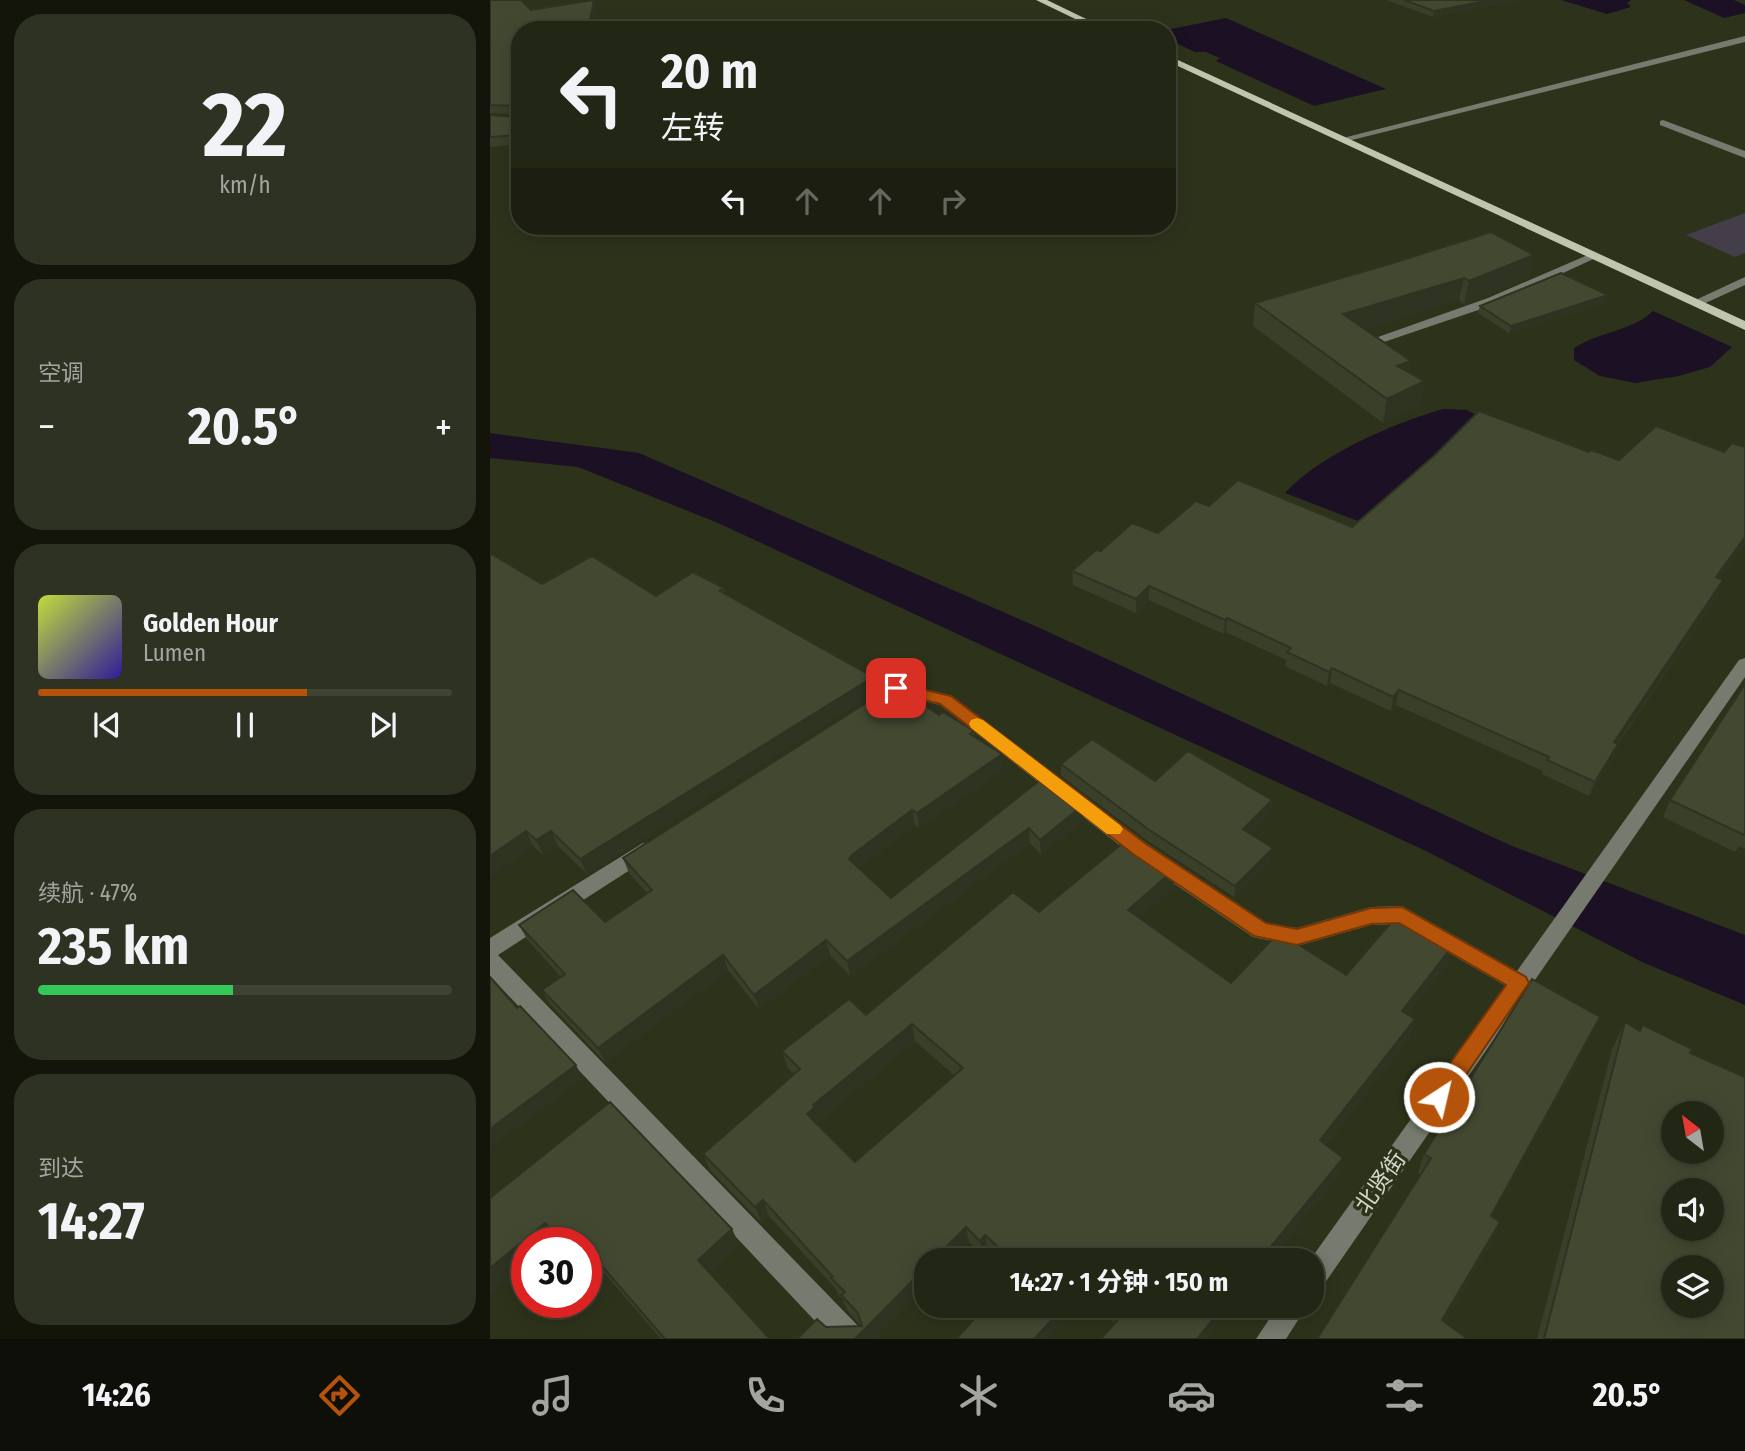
<!DOCTYPE html>
<html lang="zh">
<head>
<meta charset="utf-8">
<style>
	body { margin:0; font-family:"Fira Sans Condensed","Noto Sans SC",sans-serif; background:#2e3222; color:#f1f3f6; height:100vh; display:flex; flex-direction:column; font-size:26px; white-space:nowrap }
	* { box-sizing:border-box; margin:0 }
	p { font-size:23px; color:#a2a5a0 }
	.icon { flex:none; width:38px; height:38px; fill:none; stroke:currentColor; stroke-width:2; stroke-linecap:round; stroke-linejoin:round }
	.map { position:relative; flex:1; overflow:hidden }
	.panel { display:flex; flex-direction:column; gap:14px; padding:14px; background:#13150b; width:490px }
	.panel>* { flex:none }
	.hud { position:absolute; left:21px; top:21px; width:665px; height:214px; border-radius:28px; box-shadow:0 4px 18px #0003,0 0 0 2px #3f4334; background:#222614; color:#f1f3f6; overflow:hidden }
	.needle { width:46px; rotate:329deg }
	.buttons { position:absolute; left:1171px; top:1101px; display:grid; gap:14px }
	.buttons a { display:grid; place-items:center; width:63px; height:63px; border-radius:50%; background:#222614; box-shadow:0 4px 18px #0003,0 0 0 2px #3f4334; font-size:35px }
	.speed { position:absolute; left:21px; top:1227px; display:flex; gap:14px; font-size:35px; font-weight:700; text-align:center }
	.speed>* { display:grid; place-content:center; width:91px; height:91px; border-radius:50%; background:#222614; box-shadow:0 4px 18px #0003,0 0 0 2px #3f4334; line-height:1 }
	.speed .limit { border:10px solid #d22; background:#fff; color:#111 }
	.pin { position:absolute; display:grid; place-items:center; width:60px; height:60px; color:#fff; margin:-30px; border-radius:14px; box-shadow:0 4px 10px #0006 }
	.me { position:absolute; width:77px; margin:-38px; rotate:35deg; stroke-linejoin:round; filter:drop-shadow(0 0 5px #0008) }
	.turn { display:flex; align-items:center; gap:24px; height:147px; padding:0 35px; font-size:32px }
	.turn .icon { width:91px; height:91px; stroke-width:2.5 }
	.turn b { display:block; font-size:49px; line-height:60px }
	.lanes { display:flex; align-items:center; height:66px; padding:0 35px; background:#0003; justify-content:center; gap:35px; direction:ltr }
	.lanes .off { opacity:.35 }
	.big { font-size:52px; font-weight:700; line-height:1.1 }
	.panel .card { flex:1; display:flex; flex-direction:column; justify-content:center; gap:10px; min-width:0; padding:0 24px; border-radius:28px; background:#2e3222 }
	.panel .dial { align-items:center; gap:0 }
	.dial b { font-size:91px; line-height:1 }
	.song { display:flex; align-items:center; gap:21px }
	.cover { width:84px; height:84px; border-radius:10px; background:linear-gradient(135deg,hsl(70 70% 55%),hsl(250 70% 35%)) }
	.played { height:7px; border-radius:4px; background:linear-gradient(90deg,#b45309 65%,#3f4334 65%) }
	.keys { display:flex; justify-content:space-around; direction:ltr }
	.heat { display:flex; justify-content:space-between; align-items:center; font-size:38px; direction:ltr }
	.charge { height:10px; border-radius:5px; background:linear-gradient(90deg,#34c759 47%,#3f4334 0) }
	.trip { position:absolute; left:424px; top:1248px; width:410px; height:70px; border-radius:28px; background:#222614; box-shadow:0 4px 18px #0003,0 0 0 2px #3f4334; font-weight:700; line-height:70px; text-align:center }
	.tabs { display:flex; height:112px; justify-content:space-around; align-items:center; background:#0e0f08; color:#a2a5a0 }
	.tabs .icon { width:49px; height:49px }
	.tabs .active { color:#b45309 }
	.tabs b { font-size:32px; color:#f1f3f6 }
	main { display:flex; flex:1; min-height:0 }
	.map>svg:first-child { display:block }
	.green { fill:#443d4a }
	.water { fill:#1b1024 }
	.lines { fill:none; stroke-linecap:round; stroke-linejoin:round }
	.minor { fill:#777a6f; fill-rule:evenodd }
	.major { fill:#bec6ae; fill-rule:evenodd }
	.wall { fill:#3a3f2a; fill-rule:evenodd }
	.shaded-wall { fill:#2f3322 }
	.building { fill:#434931; stroke:#2f3322; stroke-width:2; fill-rule:evenodd }
	.route { fill:#b45309; stroke:#753606; stroke-width:2 }
	.slow { fill:#f59e0b }
	.labels { text-anchor:middle; stroke-width:7; stroke-linejoin:round; paint-order:stroke }
	.near-street-label { font-size:23px; fill:#d3d7c9; stroke:#2d331b }
</style>
</head>
<body>
<main>
<section class="panel">
<div class="card dial"><b>22</b><p>km/h</p></div>
<div class="card"><p>空调</p>
<div class="heat"><a>−</a><b class="big">20.5°</b><a>+</a></div>
</div>
<div class="card">
<div class="song"><i class="cover"></i><div><b>Golden Hour</b><p>Lumen</p></div></div>
<div class="played"></div>
<div class="keys"><svg class="icon" aria-label="previous" viewBox="0 0 24 24"><path d="M18 5L8 12l10 7zM5 5v14"/></svg><svg class="icon" aria-label="pause" viewBox="0 0 24 24"><path d="M8 5v14M16 5v14"/></svg><svg class="icon" aria-label="next" viewBox="0 0 24 24"><path d="M6 5l10 7-10 7zM19 5v14"/></svg></div>
</div>
<div class="card"><p>续航 · 47%</p><b class="big">235 km</b><div class="charge"></div></div>
<div class="card"><p>到达</p><b class="big">14:27</b></div>
</section>
<div class="map">
<svg width="1255" height="1339" viewBox="0 0 1255 1339">
	<rect width="100%" height="100%" fill="#2d331b"/>
	<path class="green" d="M1255 213V253L1245 257 1196 235Z"/>
	<path class="water" d="M1071 0H1141L1137 3 1141 7 1117 14Z
		M1194 0H1244L1255 5V13L1234 18Z
		M736 18 896 89 824 106 726 61 730 58 716 52H705L677 39 676 30Z
		M1163 311 1242 347 1220 367 1189 376 1145 383 1110 376 1084 360V348C1109 332 1142 331 1163 311Z
		M953 409 977 410 991 418 873 523 795 493C831 454 902 424 953 409Z
		M0 433 149 453 552 629 1022 846 1255 935V1005L1152 962 936 851 228 523 88 467 0 458Z"/>
	<g class="lines">
		<path class="minor" d="M1255 36V42L854 142 849 139Z
			M1173 120 1255 151V158L1170 125V121Z
			M1100 254 1110 256 1006 304 885 345 880 346 874 342 998 298Z
			M1255 277V285L1209 306 1199 303Z
			M1255 658V677L830 1290 821 1294 820 1260 1016 986 909 924 881 925 807 946 763 937 642 855 450 705 409 695 386 707 380 705 377 701 380 697 406 682 462 696 656 843 776 923 807 928 881 907 912 906 1027 971 1249 660Z
			M153 843 160 845 163 851 160 857 8 955 371 1329 375 1339H342L0 976V938Z
			M788 1306H817L796 1339H766Z"/>
		<path class="major" d="M546 0H557L619 30H608Z
			M677 55 1255 321V330L677 61Z"/>
	</g>
	<path class="wall" d="M0 0 41 10 106 8 30 30V144L0 147V115L27 117 28 114 0 113Z
		M896 0H1030L943 17Z
		M1044 255 1039 277 974 304 969 300 875 329 921 361 919 372 931 405 893 423 763 326 765 303Z
		M1118 295 1116 302 1019 333 988 313 990 306Z
		M719 506 862 527 1255 544 1230 578 1228 594 1128 744 1123 758 1099 796 1052 774 1053 771 906 705 901 711 840 683 837 686 795 666 796 660 736 632 734 634 659 600 646 613 583 585 582 571 611 551 668 533Z
		M0 553 52 584 166 596 234 588 235 594 383 677 386 692 97 874 68 846 53 855 43 846 0 876Z
		M1255 684V849L1249 846 1245 852 1173 817 1180 800Z
		M449 715 484 731V736L513 769 429 828 425 825 368 868 401 898 555 776 593 805V820L551 855 540 843 360 976 340 955 269 1009 238 970 115 1062 60 1004 52 990 71 977 37 939 29 925 115 922 157 893 139 873 133 858Z
		M571 764 665 781 782 800 780 812 760 833 781 860 744 897 658 841 571 776Z
		M684 887 649 918 741 983 856 975 959 961 917 1015 920 1037 836 1144 853 1158 849 1174 780 1260H507L497 1251 492 1256 479 1242 461 1260H436L384 1339 336 1327 371 1326 357 1310 353 1300 347 1293 345 1288 279 1216 272 1223 220 1170 213 1154 304 1074 298 1068 292 1051 376 1015 549 912ZM425 1041 464 1075 365 1162 328 1125 330 1123 329 1121Z
		M1110 1017 1101 1037 1002 1217 1010 1222 1002 1241 954 1322 827 1339 931 1175 928 1173 934 1154Z
		M1135 1022 1150 1031 1200 1053 1255 1339H1047L1122 1049Z
		M0 1198 249 1244 219 1272 280 1339H171L116 1275 106 1284 96 1273V1242H68L65 1239 61 1242H37V1262L0 1293Z
		M605 1306H744L717 1339 625 1323Z"/>
	<path class="shaded-wall" d="M104 0 106 8 102 30H98Z
		M1000 0H1030L943 17 944 11Z
		M1044 255 1039 277 974 304 979 281Z
		M974 278 969 300 850 337 853 314Z
		M1118 295 1116 302 1019 333 1021 326Z
		M921 361 917 385 907 366Z
		M935 381 931 405 893 423 897 399Z
		M1255 537V544L1221 591 1226 577Z
		M1233 580 1228 594 1119 756 1124 742Z
		M659 586V600L646 613V599Z
		M737 618 736 632 734 634 735 620Z
		M842 668 840 683 837 686 839 672Z
		M383 677 386 692 97 874 90 859Z
		M909 690 906 705 901 711 903 697Z
		M1128 744 1123 758 1099 796 1105 782Z
		M512 754 513 769 429 828 427 813Z
		M782 800 780 812 752 841 753 829Z
		M593 805V820L551 855 550 840Z
		M422 810 425 825 365 870 359 859 362 855Z
		M539 828 540 843 360 976 357 961Z
		M36 831 43 846 0 876V856Z
		M61 831 68 846 53 855 46 840Z
		M783 848 781 860 744 897 745 886Z
		M685 869 684 887 638 928V910Z
		M336 940 340 955 269 1009 264 995Z
		M964 944 959 961 907 1028 912 1011Z
		M233 955 238 970 115 1062 108 1048Z
		M1110 1017 1101 1037 993 1234 1001 1216Z
		M925 1019 920 1037 826 1156 830 1140Z
		M422 1024 425 1041 329 1121 330 1123 322 1130 317 1114 323 1105Z
		M86 1065 93 1079 0 1148V1129Z
		M853 1158 849 1174 780 1260H770Z
		M273 1200 279 1216 272 1223 265 1207Z
		M1010 1222 1002 1241 944 1338 952 1320Z
		M55 1223 65 1239 61 1242H37V1262L0 1293V1268Z
		M476 1227 479 1242 461 1260H443Z
		M242 1229 249 1244 216 1276 208 1260Z
		M495 1235 497 1251 492 1256 490 1241Z
		M106 1259 116 1275 106 1284 97 1268Z
		M436 1267V1286L384 1339H365Z
		M575 1306H589L559 1339H544Z
		M734 1306H744L717 1339H707Z"/>
	<path class="building" d="M0 0H31L41 10 104 0 98 30H30V108L27 106 0 105Z
		M914 0H1000L944 11Z
		M30 109V135L0 137V115L27 117Z
		M1001 232 1044 255 979 281 974 278 853 314 921 361 907 366 935 381 897 399 765 303 903 263Z
		M1071 273 1118 295 1021 326 990 306Z
		M989 411 1099 452 1101 450 1129 460 1166 426 1234 452 1242 443 1255 447V537L1226 577 1233 580 1124 742 1128 744 1105 782 1057 760 1059 757 909 690 903 697 842 668 839 672 797 652 801 648 737 618 735 620 659 586 646 599 582 571 606 550 611 551 642 523 668 533 706 501 719 506 748 480 862 527 945 455Z
		M0 553 52 584 102 556 166 596 203 572 234 588 230 591 383 677 90 859 61 831 46 840 36 831 0 856Z
		M1255 684V833L1254 835 1180 800Z
		M401 687 407 691 410 689 449 715 453 712 484 731 480 734 512 754 427 813 422 810 362 855 359 859 401 898 555 776 593 805 550 840 539 828 357 961 336 940 264 995 233 955 108 1048 52 990 75 974 29 925 83 890 115 922 162 890 133 858Z
		M602 739 665 781 698 751 782 800 753 829 783 848 745 886 658 829 571 764Z
		M639 838 685 869 638 910 741 983 789 932 856 975 911 911 964 944 912 1011 925 1019 830 1140 853 1158 770 1260H522L495 1235 490 1241 476 1227 443 1260H436V1267L365 1339H307L327 1319 336 1327 372 1326 368 1313 351 1295 355 1292 341 1278 343 1277 273 1200 265 1207 213 1154 310 1069 292 1051 359 999 376 1015 523 892 549 912ZM422 1024 473 1068 365 1162 317 1114 325 1107 323 1105Z
		M0 977 27 1008 30 1006 86 1065 0 1129Z
		M1042 979 1110 1017 1001 1216 1010 1222 952 1320 975 1337V1339H827L941 1158 934 1154Z
		M1135 1022 1150 1031 1153 1025 1202 1049 1200 1053 1255 1077V1339H1054ZM1183 1113H1222V1152H1183ZM1183 1190H1222V1228H1183ZM1183 1267H1222V1306H1183Z
		M120 1102 242 1229 208 1260 280 1339H175L106 1259 96 1268V1242H73L55 1223 0 1268V1198Z
		M496 1306H575L544 1339H466Z
		M622 1306H734L707 1339H611L632 1315Z"/>
	<path class="route" d="M406 683 461 696 656 844 776 923 807 929 881 908 912 907 1036 977 1039 983 956 1104 949 1107 941 1104 938 1097 941 1090 1016 985 909 923 881 924 807 945 764 936 643 854 450 704 400 692 398 688Z"/>
	<path class="slow" d="M487 718 493 720 630 825 633 829 630 834H617L481 728 479 724 481 720Z"/>
	<g class="labels">
		<g class="near-street-label">
			<text transform="translate(890 1182) rotate(-55)" y="8">北贤街</text>
		</g>
	</g>
</svg>
<div class="buttons">
<a><svg class="needle" viewBox="-14 -14 28 28"><path d="M0-13l5 13h-10z" fill="#e53935"/><path d="M0 13l5-13h-10z" fill="#a2a5a0"/></svg></a>
<a><svg class="icon" aria-label="sound" viewBox="0 0 24 24"><path d="M4 9h4l5-4v14l-5-4H4zM17 9q2 3 0 6"/></svg></a>
<a><svg class="icon" aria-label="layers" viewBox="0 0 24 24"><path d="M12 4l9 5-9 5-9-5zM3 14l9 5 9-5"/></svg></a>
</div>
<div class="speed"><div class="limit">30</div></div>
<div class="pin" style="left:406px;top:688px;background:#d93025"><svg class="icon" aria-label="arrive" viewBox="0 0 24 24"><path d="M6 21V4h12l-3 4 3 4H6"/></svg></div>
<svg class="me" style="left:949px;top:1097px" viewBox="-20 -20 40 40"><circle r="17" fill="#b45309" stroke="#fff" stroke-width="3"/><path d="M0-11L8 9 0 5-8 9z" fill="#fff"/></svg>
<div class="trip">14:27 · 1 分钟 · 150 m</div>
<div class="hud">
<div class="turn"><svg class="icon" aria-label="left" viewBox="0 0 24 24"><path d="M17 20v-9H6M10 6l-5 5 5 5"/></svg><div><b>20 m</b>左转</div></div>
<div class="lanes"><svg class="icon" aria-label="left" viewBox="0 0 24 24"><path d="M17 20v-9H6M10 6l-5 5 5 5"/></svg><svg class="icon off" aria-label="ahead" viewBox="0 0 24 24"><path d="M12 20V5M6 11l6-6 6 6"/></svg><svg class="icon off" aria-label="ahead" viewBox="0 0 24 24"><path d="M12 20V5M6 11l6-6 6 6"/></svg><svg class="icon off" aria-label="right" viewBox="0 0 24 24"><path d="M7 20v-9h11M14 6l5 5-5 5"/></svg></div>
</div>
</div>
</main>
<nav class="tabs">
<b>14:26</b>
<svg class="icon active" aria-label="directions" viewBox="0 0 24 24"><path d="M12 3l9 9-9 9-9-9zM9 14v-3h6M13 9l2 2-2 2"/></svg>
<svg class="icon" aria-label="music" viewBox="0 0 24 24"><path d="M9 18V5l10-2v13"/><circle cx="6" cy="18" r="3"/><circle cx="16" cy="16" r="3"/></svg>
<svg class="icon" aria-label="phone" viewBox="0 0 24 24"><path d="M5 4h4l2 5-3 2q2 4 5 5l2-3 5 2v4C11 20 4 13 5 4z"/></svg>
<svg class="icon" aria-label="climate" viewBox="0 0 24 24"><path d="M12 3v18M4 7l16 10M4 17L20 7"/></svg>
<svg class="icon" aria-label="car" viewBox="0 0 24 24"><path d="M5 17H2v-5l4-1 3-4h7l3 4 3 1v5h-3M9 17h6M6 11h13"/><circle cx="7" cy="17" r="2"/><circle cx="17" cy="17" r="2"/></svg>
<svg class="icon" aria-label="filters" viewBox="0 0 24 24"><path d="M4 7h16M4 17h16"/><circle cx="9" cy="7" r="2"/><circle cx="15" cy="17" r="2"/></svg>
<b>20.5°</b>
</nav>
</body>
</html>
